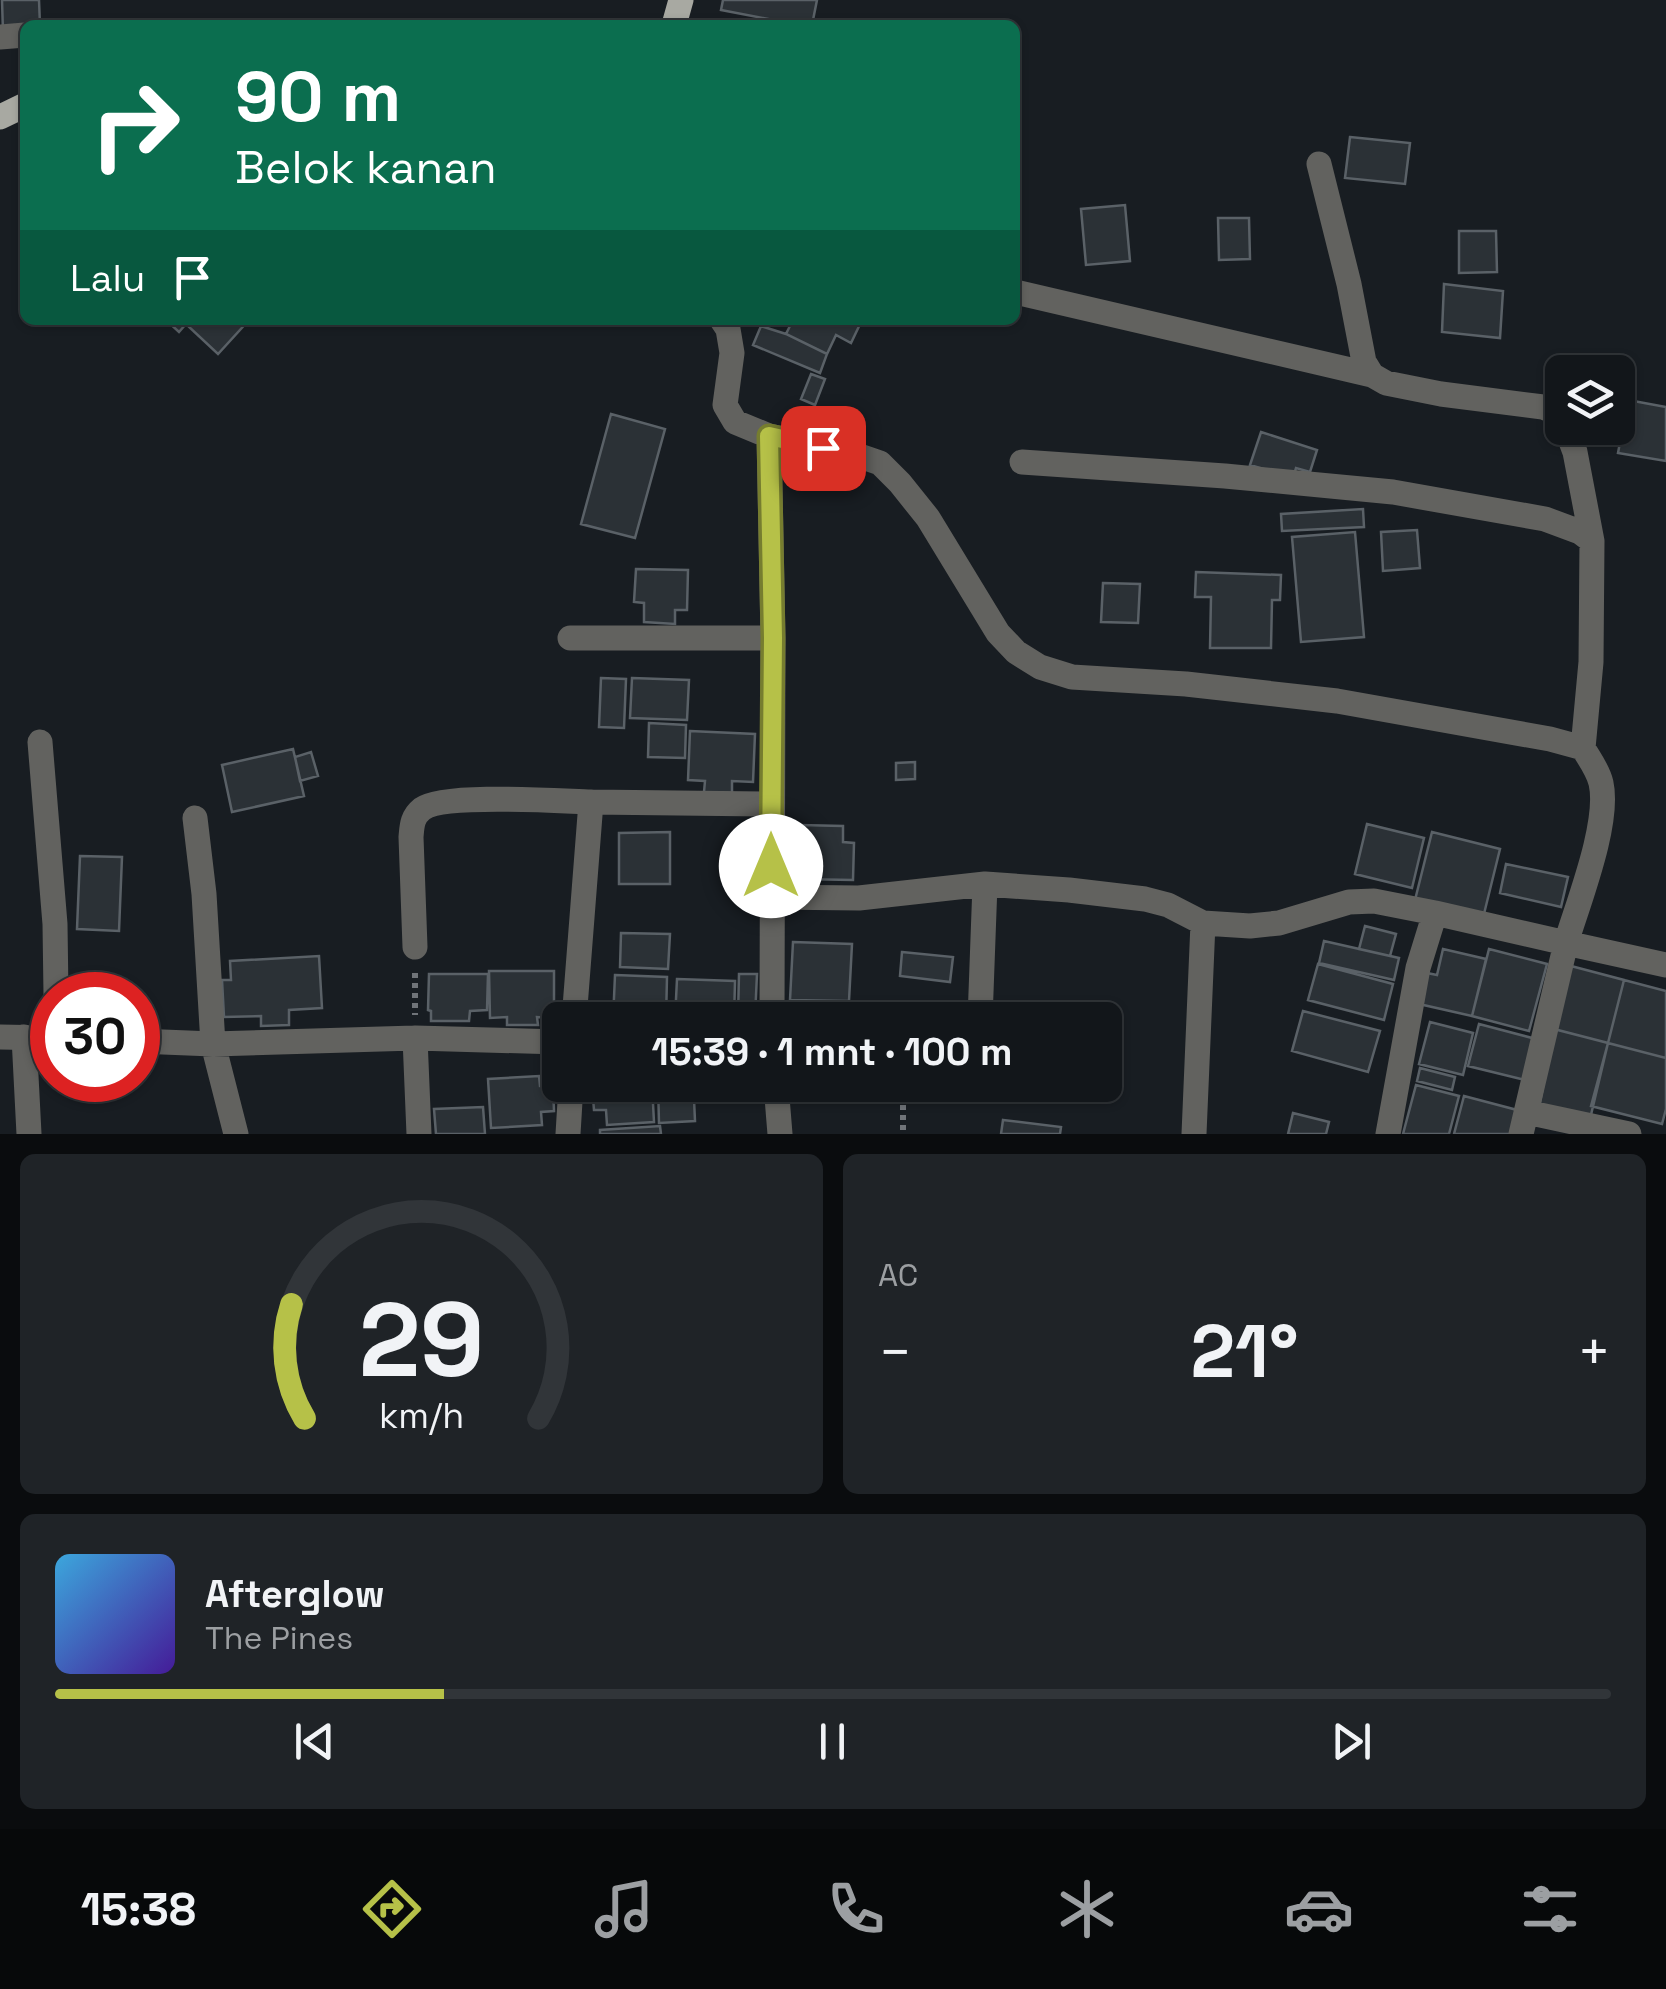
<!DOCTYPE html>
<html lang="id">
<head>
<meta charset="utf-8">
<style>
	body { margin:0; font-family:"Space Grotesk",sans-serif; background:#1f2327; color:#f1f3f6; height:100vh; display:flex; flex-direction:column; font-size:38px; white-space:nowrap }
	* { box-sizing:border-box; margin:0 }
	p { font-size:32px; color:#9c9fa2 }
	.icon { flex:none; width:55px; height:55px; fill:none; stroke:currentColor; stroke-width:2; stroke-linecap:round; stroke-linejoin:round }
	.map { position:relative; height:1134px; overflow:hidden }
	.side { display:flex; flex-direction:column; gap:20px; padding:20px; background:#0a0c0e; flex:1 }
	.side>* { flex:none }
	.guide { position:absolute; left:20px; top:20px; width:1000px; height:305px; border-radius:15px; box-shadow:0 2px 8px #0004,0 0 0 2px #313539; background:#0b6e4f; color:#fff; overflow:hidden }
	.tools { position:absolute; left:1545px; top:355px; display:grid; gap:20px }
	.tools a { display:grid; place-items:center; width:90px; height:90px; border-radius:15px; background:#12161a; box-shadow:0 2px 8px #0004,0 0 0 2px #313539; font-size:50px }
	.speed { position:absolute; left:30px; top:972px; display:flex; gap:20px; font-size:50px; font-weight:700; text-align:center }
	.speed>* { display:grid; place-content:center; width:130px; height:130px; border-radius:50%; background:#12161a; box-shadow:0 2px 8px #0004,0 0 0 2px #313539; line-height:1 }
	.speed .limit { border:15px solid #d22; background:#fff; color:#111 }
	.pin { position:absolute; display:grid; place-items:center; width:85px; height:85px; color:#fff; margin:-42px; border-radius:20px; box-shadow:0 5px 15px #0006 }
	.me { position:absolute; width:110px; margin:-55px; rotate:0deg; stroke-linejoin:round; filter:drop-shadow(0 0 8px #0008) }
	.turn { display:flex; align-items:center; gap:35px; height:210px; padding:0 50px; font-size:45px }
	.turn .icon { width:130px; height:130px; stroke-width:2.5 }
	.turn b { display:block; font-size:70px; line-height:85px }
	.then { display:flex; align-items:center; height:95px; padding:0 50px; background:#0003; gap:20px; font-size:38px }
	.big { font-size:75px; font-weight:700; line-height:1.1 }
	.side .tile { flex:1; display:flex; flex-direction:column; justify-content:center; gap:15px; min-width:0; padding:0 35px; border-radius:15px; background:#1f2327 }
	.side .dial { align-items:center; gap:0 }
	.dial svg { height:260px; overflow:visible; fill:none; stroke:#313539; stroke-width:7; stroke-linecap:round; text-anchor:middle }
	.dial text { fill:#f1f3f6; stroke:none }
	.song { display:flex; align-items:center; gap:30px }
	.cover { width:120px; height:120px; border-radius:15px; background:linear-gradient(135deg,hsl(200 70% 55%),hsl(260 70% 35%)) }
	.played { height:10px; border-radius:5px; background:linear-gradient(90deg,#b6c148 25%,#313539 25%) }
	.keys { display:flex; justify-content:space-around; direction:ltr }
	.heat { display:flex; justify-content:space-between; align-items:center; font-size:55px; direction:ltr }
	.side .tiles { flex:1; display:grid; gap:20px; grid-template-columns:1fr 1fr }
	.tile:last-child { grid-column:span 2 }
	.trip { position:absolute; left:542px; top:1002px; width:580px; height:100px; border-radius:15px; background:#12161a; box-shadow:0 2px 8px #0004,0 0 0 2px #313539; font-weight:700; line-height:100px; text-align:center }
	.dock { display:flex; height:160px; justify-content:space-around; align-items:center; background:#07090a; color:#9c9fa2 }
	.dock .icon { width:70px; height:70px }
	.dock .on { color:#b6c148 }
	.dock b { font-size:45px; color:#f1f3f6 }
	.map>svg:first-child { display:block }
	.building { fill:#2b3136; stroke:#5a6167; stroke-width:2.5 }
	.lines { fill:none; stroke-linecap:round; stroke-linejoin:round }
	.path { stroke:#707479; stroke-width:6; stroke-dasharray:5 5; stroke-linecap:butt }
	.minor { stroke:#62625f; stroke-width:25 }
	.major { stroke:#a8a9a2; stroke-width:25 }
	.route-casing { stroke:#767d2f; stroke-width:25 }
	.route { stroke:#b6c148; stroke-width:18 }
</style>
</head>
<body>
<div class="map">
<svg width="1666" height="1134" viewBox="0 0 1666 1134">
	<rect width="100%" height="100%" fill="#181d22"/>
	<path class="building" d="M2 0H39L40 25H25L3 32Z
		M723 0H817L812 25H799L721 10Z
		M1350 137 1410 143 1405 184 1345 178Z
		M1125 205 1130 261 1086 265 1081 209Z
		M1218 218H1249L1250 259 1219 260Z
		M1459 231H1496L1497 272 1459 273Z
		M1444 284 1503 291 1500 338 1442 332Z
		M166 320H249L218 354 186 324 179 332Z
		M793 320H862L851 343 836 335 827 354 786 334Z
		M761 326 786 334 827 354 820 373 753 345Z
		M811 374 825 379 815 405 801 399Z
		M1628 400 1666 407V461L1618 453Z
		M611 414 665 429 635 538 581 524Z
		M1261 432 1317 450 1310 472 1296 468 1293 478 1250 465Z
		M1363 509 1364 527 1282 531 1281 514Z
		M1417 530 1420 568 1383 571 1381 532Z
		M1355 532 1364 637 1301 642 1292 537Z
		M636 569 688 570 687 610H675V624L644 622V603L634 602Z
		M1196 572 1281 575 1280 600H1272L1271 648H1210L1211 597H1195Z
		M1103 583 1140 584 1138 623 1101 622Z
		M601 678 626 679 624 728 599 727Z
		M632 678 689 680 687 720 630 718Z
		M649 723 686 725 685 758 648 757Z
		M690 731 755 734 753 782 732 781V793L704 792 705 781 688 780Z
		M293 749 304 796 232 812 222 765Z
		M311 752 318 776 300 781 295 757Z
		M915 762V779L896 780V763Z
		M1367 824 1424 838 1412 888 1355 874Z
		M799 825 843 826V842L854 843 853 880 798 879Z
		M670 832V884H619V833Z
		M1432 832 1500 849 1482 922 1414 904Z
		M80 856 122 857 119 931 77 929Z
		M1506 864 1568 877 1561 907 1500 893Z
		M1365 926 1396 934 1390 956 1359 949Z
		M621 933 670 934 668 969 620 967Z
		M1324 941 1399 958 1394 980 1319 963Z
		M793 942 852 944 849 1001 790 1000Z
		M1443 949 1486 959 1472 1016 1419 1004 1427 973 1437 975Z
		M1489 949 1547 964 1529 1031 1472 1016Z
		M902 952 953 957 950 982 900 976Z
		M319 956 322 1008 289 1010V1025L261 1026V1016L224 1017 222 980H231L230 961Z
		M1318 964 1393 984 1384 1020 1308 1000Z
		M1571 966 1624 980 1608 1043 1554 1029Z
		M489 971H554V1018L537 1017 538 1025H507V1017L490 1018Z
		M429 974H488L487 1010 470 1011 469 1021H431V1011L428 1010Z
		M739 974H757L755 1017 738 1016Z
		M615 975 667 977 666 1020H613Z
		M677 979 735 981 734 1020 675 1019Z
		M1624 980 1666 991V1058L1608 1043Z
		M1303 1011 1380 1031 1368 1072 1292 1051Z
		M1430 1022 1473 1033 1463 1075 1419 1064Z
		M1479 1024 1536 1039 1525 1080 1468 1066Z
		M1554 1029 1608 1043 1590 1119 1539 1108Z
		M1608 1043 1666 1058V1109L1662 1124 1591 1106Z
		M1420 1068 1455 1077 1452 1090 1417 1081Z
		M539 1076 540 1086 553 1085 554 1111 541 1112 542 1125 491 1128 488 1079Z
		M592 1085H652L654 1122 607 1125 606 1110H594Z
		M658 1085H685L686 1099H694L695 1121 659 1123Z
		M1416 1085 1459 1096 1449 1134H1403Z
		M1464 1096 1517 1110 1510 1134H1454Z
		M483 1107 485 1134H436L434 1109Z
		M1293 1113 1329 1122 1326 1134H1288Z
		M1003 1120 1061 1127 1060 1134H1001Z
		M660 1126 661 1134H600V1130Z"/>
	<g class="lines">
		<path class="path" d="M415 973V1015
			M869 1012 874 1020
			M903 1085V1134"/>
		<path class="minor" d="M0 37 25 35
			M1319 164 1349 284 1364 362 1372 375 1386 383 1441 394 1543 407 1556 412 1562 422
			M1015 292 1372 375
			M722 320 728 329 732 353 725 405 735 422 769 436 851 453 880 463 900 483 928 518 998 633 1016 652 1040 667 1072 677 1186 684 1337 701 1550 739 1583 748C1590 760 1598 770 1601 783 1610 823 1578 903 1566 943L1666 965
			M1566 428 1575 452 1592 541
			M769 436 773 638 772 1020
			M1022 462 1225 476 1393 492 1545 519 1580 532 1592 541 1591 662 1583 748
			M570 638H773
			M40 742 55 924 56 995
			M195 818 204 894 213 1044 236 1134
			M771 897 859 898 985 884 1069 890 1145 899 1168 905 1203 923 1250 926 1279 923 1349 902 1374 901 1435 913
			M415 947 411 837C412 826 412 817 422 809 443 793 558 801 591 802
			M574 1020 591 802 771 804
			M980 1020 985 884
			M0 1037 52 1038
			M24 1037 29 1134
			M415 1038 419 1134
			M138 1041 213 1044 415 1038 560 1042
			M776 1085 780 1134
			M1526 1112 1629 1134
			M568 1134 571 1085
			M1194 1134 1203 923
			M1388 1134 1418 968 1435 913 1566 943 1521 1134"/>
		<path class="major" d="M674 25 681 0
			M0 117 25 105"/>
	</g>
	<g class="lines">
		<defs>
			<path id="route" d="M771 866 773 638 769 436 823 448"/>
		</defs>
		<use href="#route" class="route-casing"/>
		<use href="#route" class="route"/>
	</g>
</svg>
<div class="tools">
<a><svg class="icon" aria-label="layers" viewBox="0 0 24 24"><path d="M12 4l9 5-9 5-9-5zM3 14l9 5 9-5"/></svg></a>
</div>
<div class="speed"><div class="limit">30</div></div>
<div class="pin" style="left:823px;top:448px;background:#d93025"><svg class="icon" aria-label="arrive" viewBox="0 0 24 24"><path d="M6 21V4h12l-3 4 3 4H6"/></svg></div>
<svg class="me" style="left:771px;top:866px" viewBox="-20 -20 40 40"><circle r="19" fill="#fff"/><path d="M0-13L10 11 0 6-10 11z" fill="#b6c148"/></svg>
<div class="trip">15:39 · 1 mnt · 100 m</div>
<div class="guide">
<div class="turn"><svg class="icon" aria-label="right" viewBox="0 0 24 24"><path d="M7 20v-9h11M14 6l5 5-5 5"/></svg><div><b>90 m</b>Belok kanan</div></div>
<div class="then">Lalu<svg class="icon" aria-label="arrive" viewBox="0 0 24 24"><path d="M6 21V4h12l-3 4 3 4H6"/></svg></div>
</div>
</div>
<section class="side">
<div class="tiles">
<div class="tile dial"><svg viewBox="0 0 100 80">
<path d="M14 69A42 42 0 1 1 86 69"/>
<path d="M14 69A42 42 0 0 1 10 34" stroke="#b6c148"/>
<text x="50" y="56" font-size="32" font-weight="700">29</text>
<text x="50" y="72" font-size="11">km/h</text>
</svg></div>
<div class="tile"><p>AC</p>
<div class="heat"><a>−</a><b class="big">21°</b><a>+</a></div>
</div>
<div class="tile">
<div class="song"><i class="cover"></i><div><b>Afterglow</b><p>The Pines</p></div></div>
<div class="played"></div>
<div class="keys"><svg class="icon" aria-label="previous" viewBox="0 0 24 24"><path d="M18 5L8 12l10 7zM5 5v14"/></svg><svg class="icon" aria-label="pause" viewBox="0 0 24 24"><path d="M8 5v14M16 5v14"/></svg><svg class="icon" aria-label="next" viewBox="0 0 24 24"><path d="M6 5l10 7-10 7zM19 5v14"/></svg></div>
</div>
</div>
</section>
<nav class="dock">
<b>15:38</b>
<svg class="icon on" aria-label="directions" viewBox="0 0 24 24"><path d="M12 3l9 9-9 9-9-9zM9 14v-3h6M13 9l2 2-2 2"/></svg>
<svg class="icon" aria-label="music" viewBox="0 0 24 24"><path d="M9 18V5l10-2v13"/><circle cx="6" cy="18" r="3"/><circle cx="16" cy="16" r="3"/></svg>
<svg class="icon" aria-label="phone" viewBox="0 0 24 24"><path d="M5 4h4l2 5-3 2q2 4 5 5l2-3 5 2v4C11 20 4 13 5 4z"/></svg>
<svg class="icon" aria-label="climate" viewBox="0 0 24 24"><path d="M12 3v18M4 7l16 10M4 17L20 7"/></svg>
<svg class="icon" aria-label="car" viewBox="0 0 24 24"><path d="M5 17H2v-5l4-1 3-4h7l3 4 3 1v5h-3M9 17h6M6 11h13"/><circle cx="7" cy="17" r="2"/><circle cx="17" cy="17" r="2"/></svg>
<svg class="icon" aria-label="filters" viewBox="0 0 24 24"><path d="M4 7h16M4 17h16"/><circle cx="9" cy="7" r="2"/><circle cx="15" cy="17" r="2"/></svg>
</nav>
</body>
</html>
